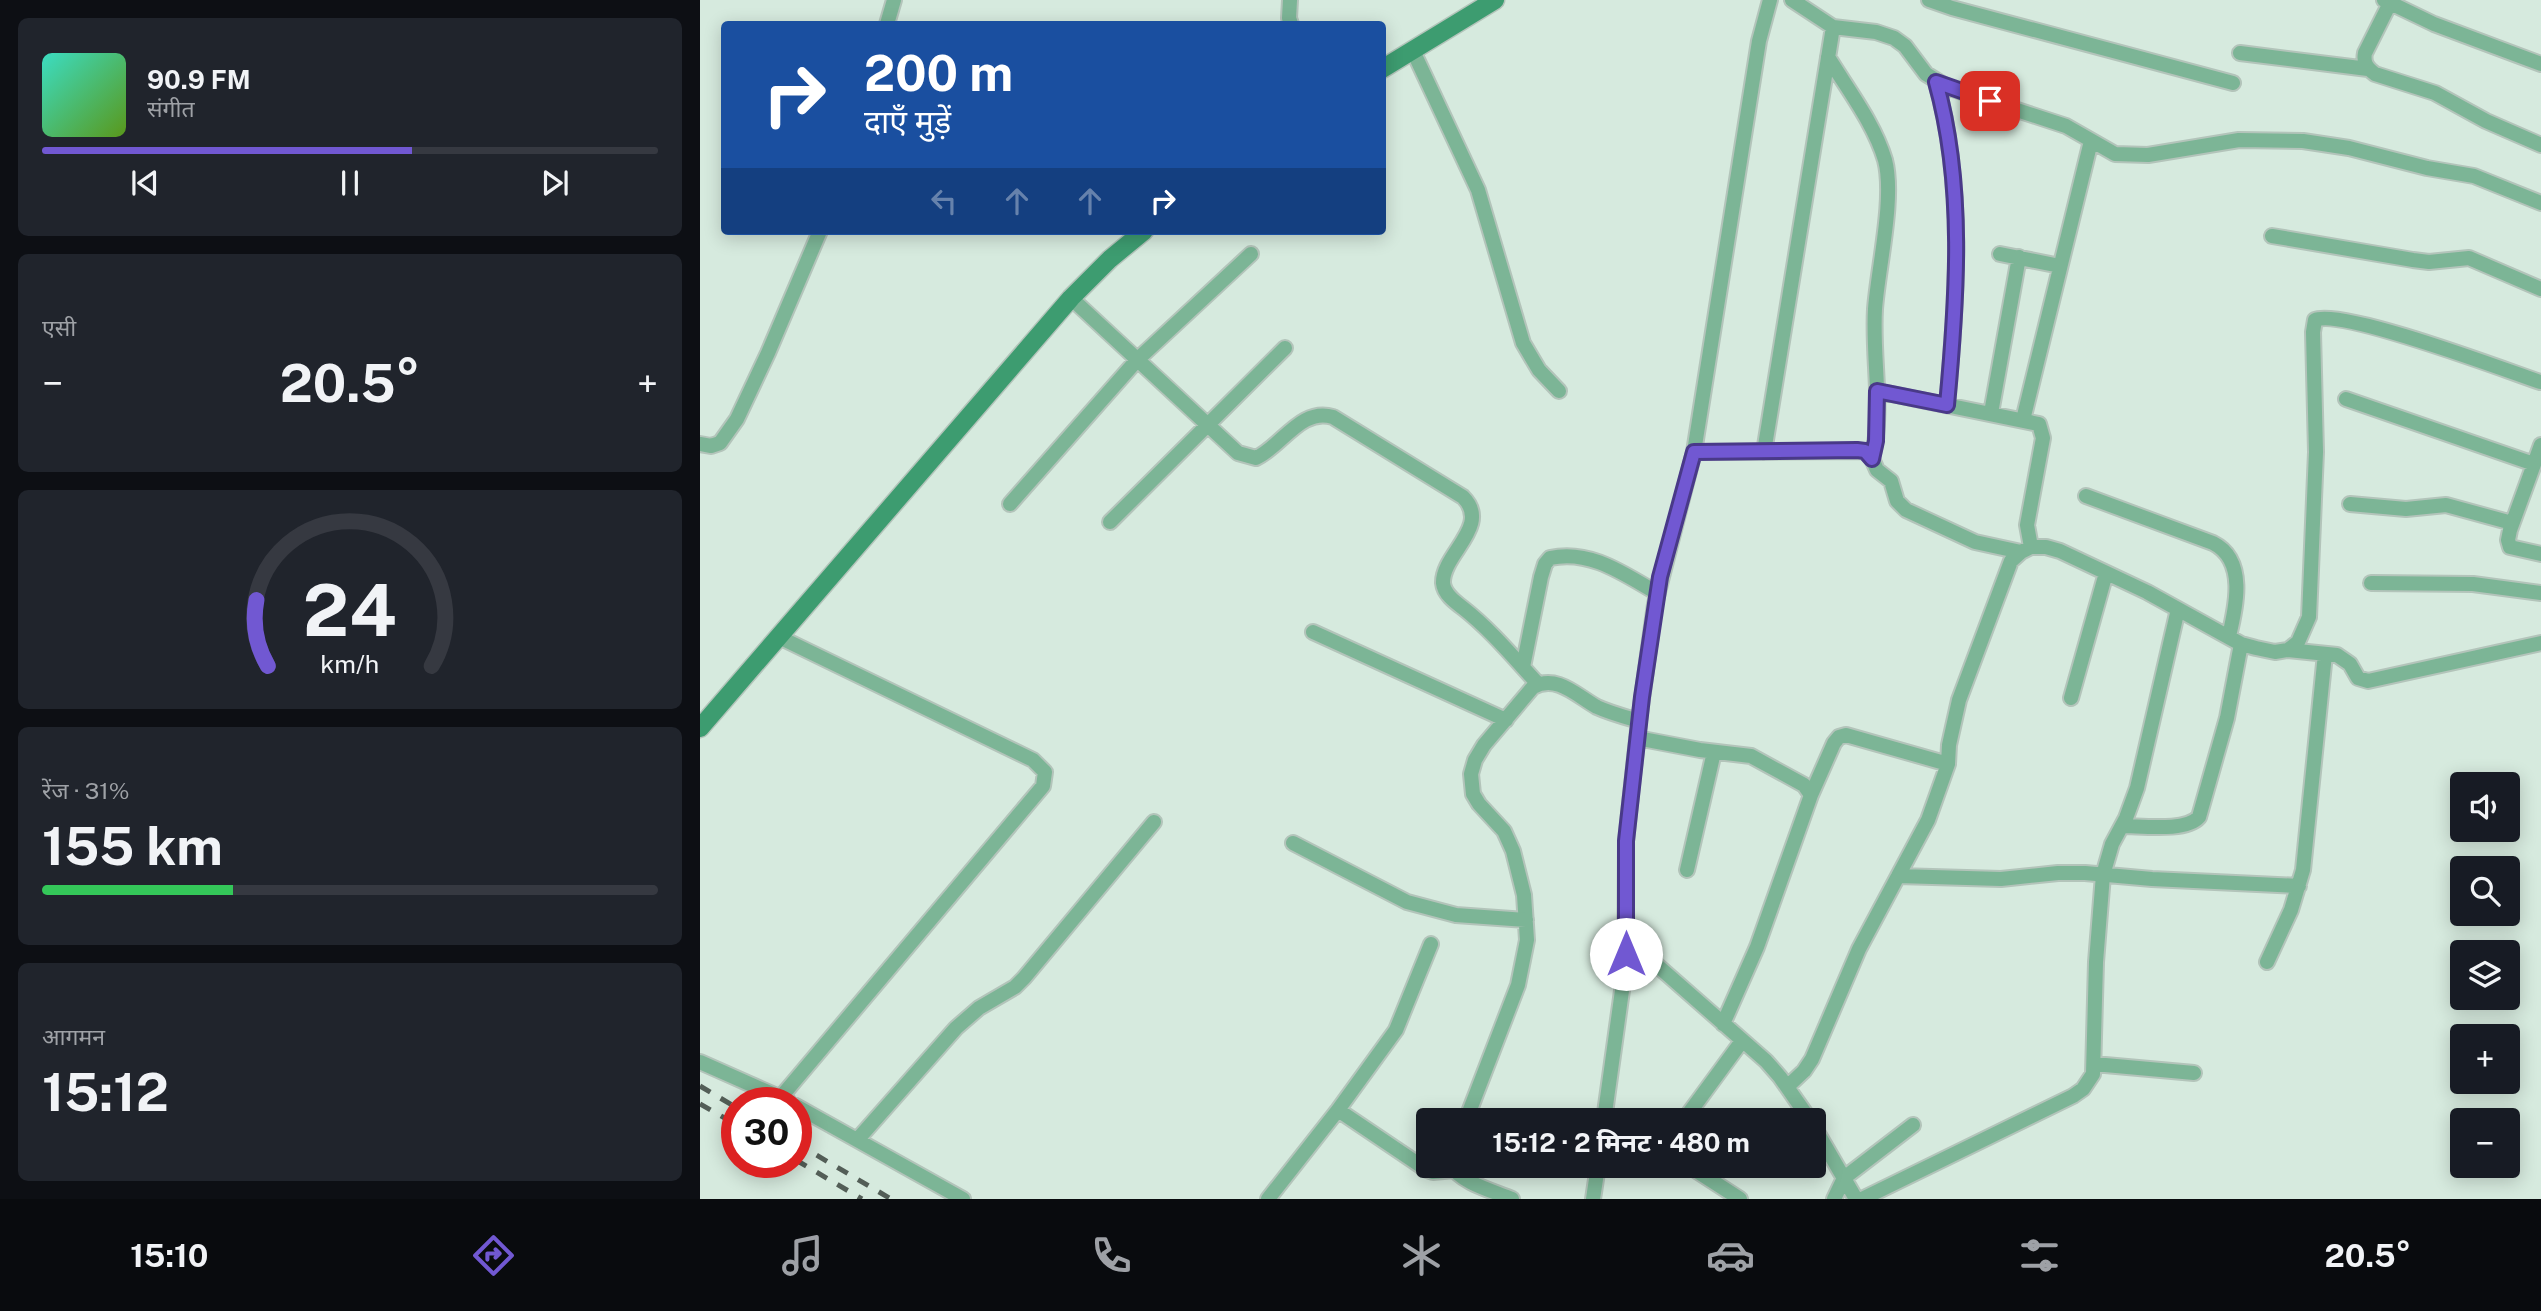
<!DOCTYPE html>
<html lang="hi">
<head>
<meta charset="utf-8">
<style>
	body { margin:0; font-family:"Public Sans","Noto Sans Devanagari",sans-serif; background:#20242c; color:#f1f3f6; height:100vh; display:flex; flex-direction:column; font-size:26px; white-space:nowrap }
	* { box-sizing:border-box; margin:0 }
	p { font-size:23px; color:#9ea1a6 }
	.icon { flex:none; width:38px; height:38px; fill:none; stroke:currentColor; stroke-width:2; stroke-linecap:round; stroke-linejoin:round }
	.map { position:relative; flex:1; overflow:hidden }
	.drawer { display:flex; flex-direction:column; gap:18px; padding:18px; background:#0d0f14; width:700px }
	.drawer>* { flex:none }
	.banner { position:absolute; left:21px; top:21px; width:665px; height:214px; border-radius:7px; box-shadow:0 4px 18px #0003; background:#1a4fa0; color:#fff; overflow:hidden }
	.buttons { position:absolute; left:1750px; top:772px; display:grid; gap:14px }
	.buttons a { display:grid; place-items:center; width:70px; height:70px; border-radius:7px; background:#171b24; box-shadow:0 4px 18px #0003; font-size:35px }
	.speed { position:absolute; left:21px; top:1087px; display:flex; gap:14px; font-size:35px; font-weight:700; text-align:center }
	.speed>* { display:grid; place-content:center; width:91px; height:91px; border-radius:50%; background:#171b24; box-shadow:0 4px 18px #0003; line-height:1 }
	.speed .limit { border:10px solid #d22; background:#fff; color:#111 }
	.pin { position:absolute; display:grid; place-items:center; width:60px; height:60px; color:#fff; margin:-30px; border-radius:14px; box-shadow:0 4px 10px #0006 }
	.me { position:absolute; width:77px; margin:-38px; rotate:0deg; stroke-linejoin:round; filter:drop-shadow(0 0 5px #0008) }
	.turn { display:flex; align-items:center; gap:24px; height:147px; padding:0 28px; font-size:32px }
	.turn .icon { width:91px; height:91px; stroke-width:2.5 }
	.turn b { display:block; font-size:49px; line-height:60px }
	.lanes { display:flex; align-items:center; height:66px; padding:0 28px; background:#0003; justify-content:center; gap:35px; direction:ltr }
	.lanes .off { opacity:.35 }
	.big { font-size:52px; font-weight:700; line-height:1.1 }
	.drawer .card { flex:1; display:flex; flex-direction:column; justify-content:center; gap:10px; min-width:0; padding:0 24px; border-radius:10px; background:#20242c }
	.drawer .dial { align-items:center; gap:0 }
	.dial svg { height:182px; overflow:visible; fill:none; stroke:#363941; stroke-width:7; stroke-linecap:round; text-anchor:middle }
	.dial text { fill:#f1f3f6; stroke:none }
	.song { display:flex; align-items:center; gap:21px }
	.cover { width:84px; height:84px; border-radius:10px; background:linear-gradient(135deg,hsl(170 70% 55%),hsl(90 70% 35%)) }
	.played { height:7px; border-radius:4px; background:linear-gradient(90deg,#7158d2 60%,#363941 60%) }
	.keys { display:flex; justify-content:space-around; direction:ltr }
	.heat { display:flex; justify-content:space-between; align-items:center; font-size:38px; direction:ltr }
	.charge { height:10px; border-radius:5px; background:linear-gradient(90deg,#34c759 31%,#363941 0) }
	.trip { position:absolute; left:716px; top:1108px; width:410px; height:70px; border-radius:7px; background:#171b24; box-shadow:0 4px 18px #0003; font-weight:700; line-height:70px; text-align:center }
	.tab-bar { display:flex; height:112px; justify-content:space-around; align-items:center; background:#090b0e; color:#9ea1a6 }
	.tab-bar .icon { width:49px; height:49px }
	.tab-bar .current { color:#7158d2 }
	.tab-bar b { font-size:32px; color:#f1f3f6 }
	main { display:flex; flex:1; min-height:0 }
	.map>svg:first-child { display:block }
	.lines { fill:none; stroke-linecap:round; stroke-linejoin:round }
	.minor-casing { stroke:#b3c4ba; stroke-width:18 }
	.secondary-casing { stroke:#b3c4ba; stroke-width:21 }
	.minor { stroke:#7cb596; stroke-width:14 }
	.secondary { stroke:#3d9c70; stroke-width:18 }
	.rail { stroke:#535e57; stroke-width:5; stroke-dasharray:12 12; stroke-linecap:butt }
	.route-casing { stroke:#493988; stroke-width:18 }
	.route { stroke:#7158d2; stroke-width:12 }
</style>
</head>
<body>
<main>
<section class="drawer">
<div class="card">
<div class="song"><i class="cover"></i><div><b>90.9 FM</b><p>संगीत</p></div></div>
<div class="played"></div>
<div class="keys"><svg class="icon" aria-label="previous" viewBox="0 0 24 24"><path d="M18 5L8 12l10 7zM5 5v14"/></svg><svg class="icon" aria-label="pause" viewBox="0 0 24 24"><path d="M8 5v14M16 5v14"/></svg><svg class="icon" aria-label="next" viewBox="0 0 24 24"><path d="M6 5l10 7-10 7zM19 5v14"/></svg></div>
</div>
<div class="card"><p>एसी</p>
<div class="heat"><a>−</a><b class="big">20.5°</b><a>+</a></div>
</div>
<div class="card dial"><svg viewBox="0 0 100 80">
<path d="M14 69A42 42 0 1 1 86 69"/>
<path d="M14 69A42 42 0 0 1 9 40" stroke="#7158d2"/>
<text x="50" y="56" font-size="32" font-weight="700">24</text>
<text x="50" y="72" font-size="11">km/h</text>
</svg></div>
<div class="card"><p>रेंज · 31%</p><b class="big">155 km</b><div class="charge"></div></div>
<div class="card"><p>आगमन</p><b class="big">15:12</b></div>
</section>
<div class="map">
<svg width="1841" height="1199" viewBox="0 0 1841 1199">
	<rect width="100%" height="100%" fill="#d6eade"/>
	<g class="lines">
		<defs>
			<path id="minor" d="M590 0 589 18 591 24
				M1092 0 1133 27 1176 32 1194 38 1205 46 1226 74 1247 87 1366 126 1415 154 1448 155 1539 140 1603 141 1649 148 1727 168 1774 176 1841 203
				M1229 0 1252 8 1533 83
				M1684 0 1734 24 1841 64
				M1690 3 1665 53C1663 63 1667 68 1675 74L1735 93 1786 121 1841 145
				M187 24 194 0
				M713 51 778 190 823 343 839 370 859 391
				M1540 53 1668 69
				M1128 57C1148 90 1174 123 1185 160 1195 198 1178 268 1175 309 1172 359 1184 410 1172 459
				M1236 82C1265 185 1257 299 1247 405
				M1572 236 1713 260 1729 262 1769 258 1841 289
				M1300 254 1360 266
				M371 298 538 453 556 458C582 446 601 407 633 417L763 497C792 526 742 554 743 583 744 594 755 602 763 608 791 630 814 658 838 684
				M1177 391 1339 424 1343 438 1327 525 1331 547
				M1646 399 1834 464
				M1291 413 1319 257
				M1323 420 1391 141
				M0 444 11 446 20 443 37 419 68 353 120 231
				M1841 445 1810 530 1808 540 1810 547 1841 554
				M994 452 1165 451 1170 454 1177 470 1191 481 1197 501 1206 510 1275 542 1321 552
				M1064 452 1133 27
				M1386 496 1513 543C1547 560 1536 607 1529 636
				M310 504 437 360 551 254
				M1650 504 1706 509 1746 505 1812 523
				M410 522 585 348
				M1671 583 1773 584 1841 593
				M613 632 806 720
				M79 637 333 760 345 772 343 786 81 1097
				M1588 650 1637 655 1650 664 1658 678 1668 681 1841 643
				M823 667 841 577 845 564 850 558C890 549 924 574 957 593
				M1371 698 1406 573
				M937 738 1000 750 1051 756 1104 785 1111 795 1057 947 1023 1024
				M1111 795 1134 743 1139 737 1146 735 1248 764
				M1422 826C1442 826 1486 832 1499 817L1527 718 1541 644
				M593 843 707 902 756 915 826 920
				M987 870 1014 752
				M1198 876 1301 879 1358 873H1385L1452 879 1599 886
				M926 938 1066 1061 1080 1077 1110 1120
				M1567 962 1591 910 1603 870 1625 654
				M0 1062 88 1101
				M1394 1064 1494 1073
				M1087 1087 1104 1071 1112 1059 1159 949 1228 820 1248 764 1249 745 1259 700 1311 561 1321 552 1331 547H1346L1360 551 1447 592 1541 644 1556 648 1575 652 1588 650 1598 642 1609 617 1616 452 1613 332 1615 320C1641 308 1805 370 1840 382
				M96 1106 263 1199
				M638 1110 727 1170 733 1172 754 1170
				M766 1120 818 985 827 940 824 895 813 851 804 831 779 804 773 794 771 774 775 760 784 745 833 687C857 674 877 696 897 707 910 713 925 717 939 721
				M904 1120 925 969 926 841 939 721 955 604 994 452 1059 41 1070 0
				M984 1120 1042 1041
				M1113 1125 1156 1199
				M158 1139 256 1028 279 1008 315 987 324 978 454 822
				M752 1166C759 1182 796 1192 812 1199
				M989 1166 1040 1199
				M568 1199 638 1110 696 1030 731 944
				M893 1199 898 1166
				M1134 1199 1144 1178 1213 1125
				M1162 1199 1373 1096 1383 1089 1393 1074 1396 962 1403 875 1412 844 1426 818 1437 788 1478 609"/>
			<path id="secondary" d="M682 69 795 0
				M0 728 371 298 410 259 444 231"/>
		</defs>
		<use href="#minor" class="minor-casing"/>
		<use href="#secondary" class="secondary-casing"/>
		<use href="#minor" class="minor"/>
		<use href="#secondary" class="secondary"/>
		<path class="rail" d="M0 1086 37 1108
			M0 1104 37 1125
			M96 1143 191 1199
			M96 1160 162 1199"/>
	</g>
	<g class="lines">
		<defs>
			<path id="route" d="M926 954V841L942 697 960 577 994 452 1157 450 1165 451 1172 459 1176 441 1177 391 1247 405C1257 299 1265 185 1236 82L1290 101"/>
		</defs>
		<use href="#route" class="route-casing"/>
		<use href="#route" class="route"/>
	</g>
</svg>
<div class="buttons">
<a><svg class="icon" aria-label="sound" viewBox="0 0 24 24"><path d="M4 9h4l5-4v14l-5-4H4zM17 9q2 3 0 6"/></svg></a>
<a><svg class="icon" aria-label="search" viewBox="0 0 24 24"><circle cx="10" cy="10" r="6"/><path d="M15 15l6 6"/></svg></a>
<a><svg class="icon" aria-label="layers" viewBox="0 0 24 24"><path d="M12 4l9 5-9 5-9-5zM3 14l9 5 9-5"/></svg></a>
<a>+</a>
<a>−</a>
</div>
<div class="speed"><div class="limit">30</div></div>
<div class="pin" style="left:1290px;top:101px;background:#d93025"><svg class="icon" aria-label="arrive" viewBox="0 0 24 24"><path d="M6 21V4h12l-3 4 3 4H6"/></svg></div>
<svg class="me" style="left:926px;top:954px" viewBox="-20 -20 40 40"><circle r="19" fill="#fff"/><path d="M0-13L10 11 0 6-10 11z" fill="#7158d2"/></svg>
<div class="trip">15:12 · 2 मिनट · 480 m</div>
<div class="banner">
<div class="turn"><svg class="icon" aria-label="right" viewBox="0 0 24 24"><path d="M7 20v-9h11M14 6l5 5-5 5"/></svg><div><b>200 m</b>दाएँ मुड़ें</div></div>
<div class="lanes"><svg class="icon off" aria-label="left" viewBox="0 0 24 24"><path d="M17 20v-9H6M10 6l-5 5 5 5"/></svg><svg class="icon off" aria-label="ahead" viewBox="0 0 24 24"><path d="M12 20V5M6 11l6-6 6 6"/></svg><svg class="icon off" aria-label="ahead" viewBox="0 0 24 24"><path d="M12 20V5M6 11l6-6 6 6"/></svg><svg class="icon" aria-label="right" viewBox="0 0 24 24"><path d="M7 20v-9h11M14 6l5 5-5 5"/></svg></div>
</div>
</div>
</main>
<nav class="tab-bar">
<b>15:10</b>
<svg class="icon current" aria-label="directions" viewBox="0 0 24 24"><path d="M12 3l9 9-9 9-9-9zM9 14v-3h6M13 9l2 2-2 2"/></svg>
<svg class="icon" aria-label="music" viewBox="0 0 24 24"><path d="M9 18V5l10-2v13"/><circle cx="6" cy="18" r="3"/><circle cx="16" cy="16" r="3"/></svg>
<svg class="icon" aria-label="phone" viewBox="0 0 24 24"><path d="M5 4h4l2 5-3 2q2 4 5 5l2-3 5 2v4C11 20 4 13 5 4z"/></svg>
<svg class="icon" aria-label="climate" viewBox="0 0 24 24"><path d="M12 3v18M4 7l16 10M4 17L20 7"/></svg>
<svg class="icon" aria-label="car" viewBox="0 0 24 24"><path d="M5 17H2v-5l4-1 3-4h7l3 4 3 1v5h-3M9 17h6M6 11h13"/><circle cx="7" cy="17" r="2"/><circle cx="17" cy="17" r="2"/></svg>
<svg class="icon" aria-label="filters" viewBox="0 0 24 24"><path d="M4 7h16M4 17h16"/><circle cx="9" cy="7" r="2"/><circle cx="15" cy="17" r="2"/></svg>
<b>20.5°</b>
</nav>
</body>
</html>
